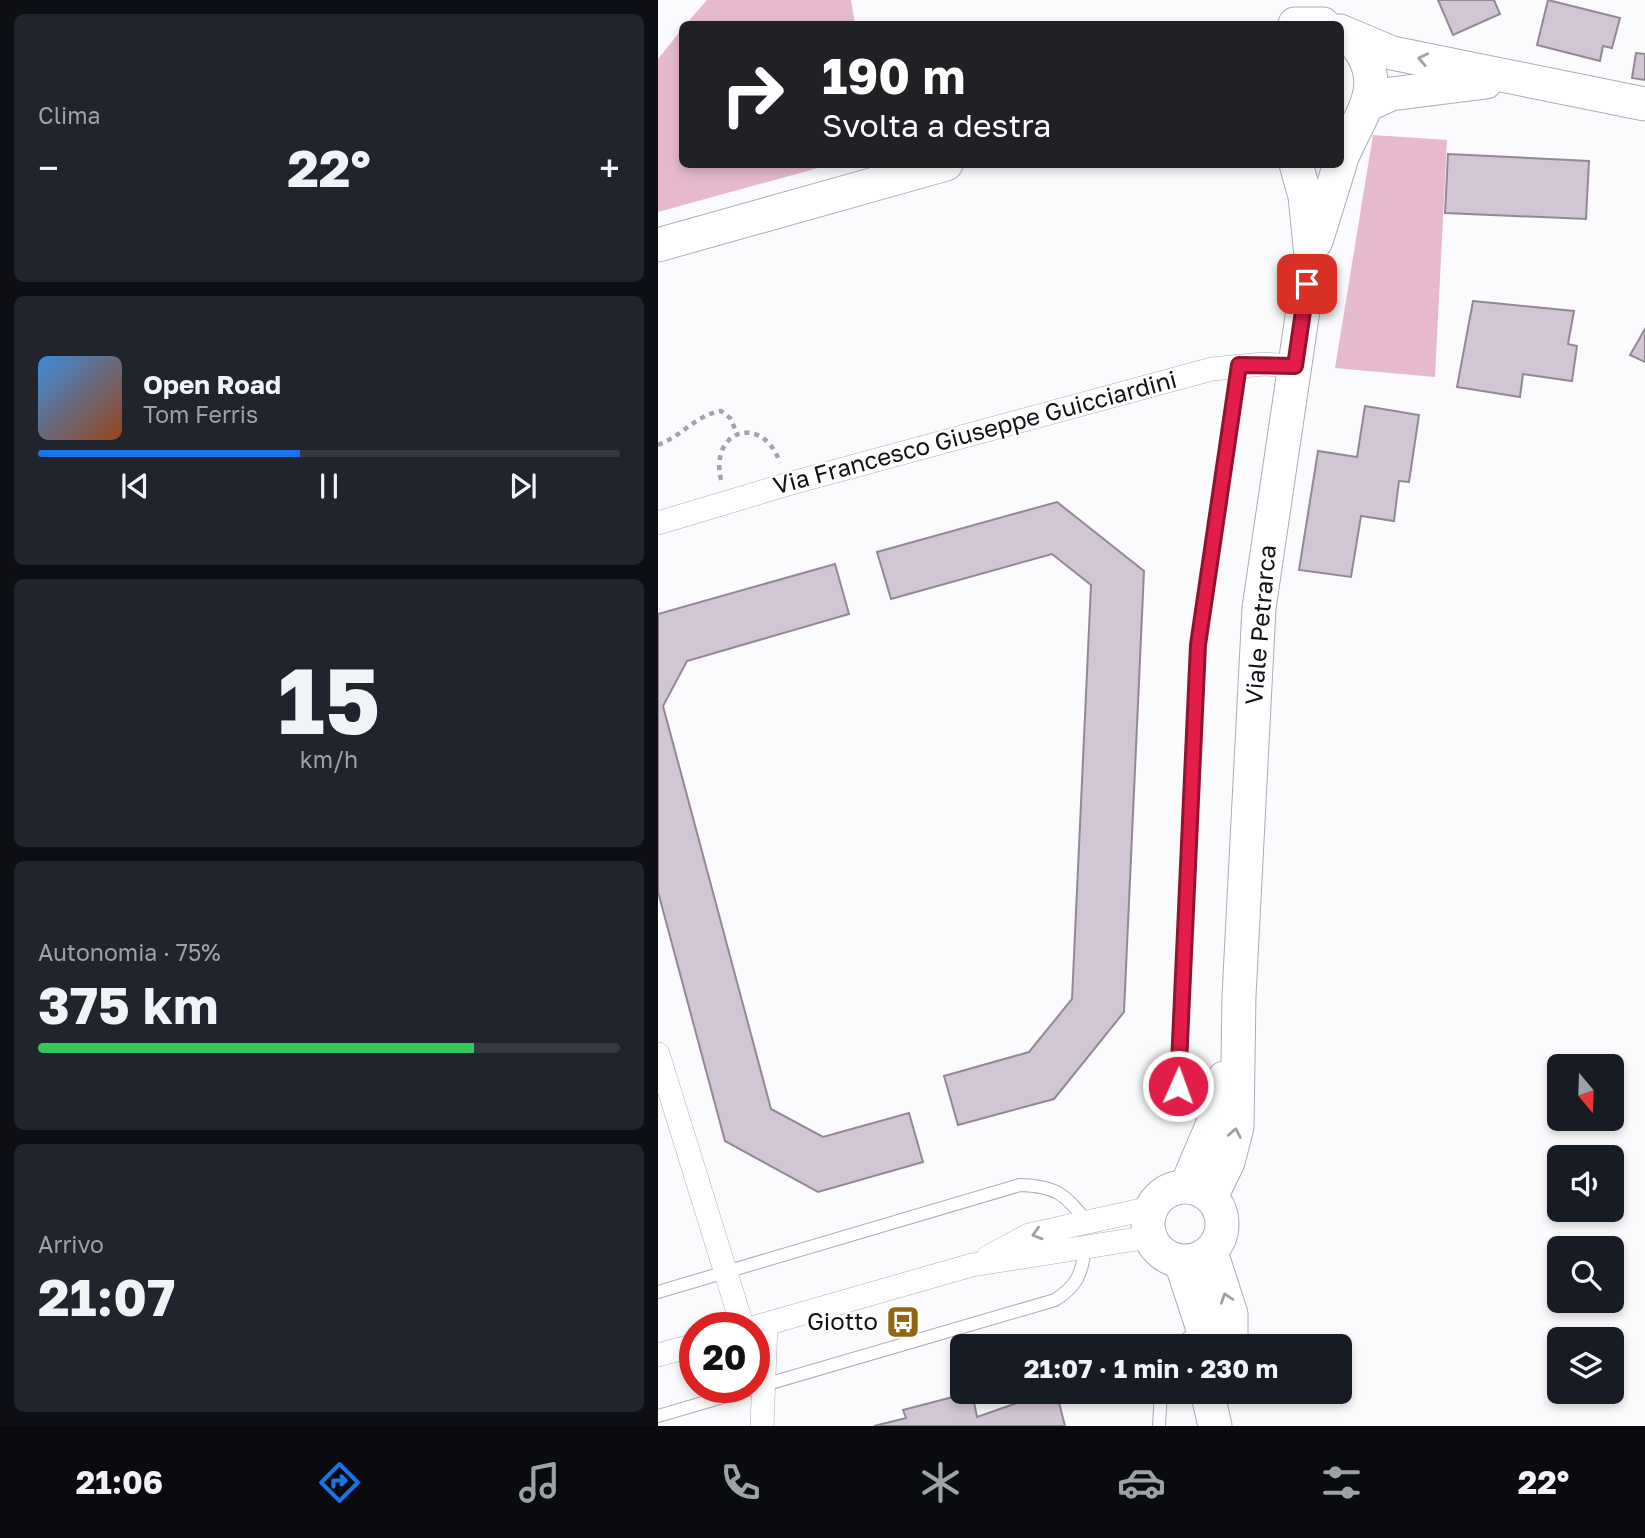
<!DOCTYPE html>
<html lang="it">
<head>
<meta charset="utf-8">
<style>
	body { margin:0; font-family:"Golos Text",sans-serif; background:#20242c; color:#f1f3f6; height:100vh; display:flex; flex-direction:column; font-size:26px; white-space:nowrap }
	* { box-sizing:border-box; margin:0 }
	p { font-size:23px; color:#9ea1a6 }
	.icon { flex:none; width:38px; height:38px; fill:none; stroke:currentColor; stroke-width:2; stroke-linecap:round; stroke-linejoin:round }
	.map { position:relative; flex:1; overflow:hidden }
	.details { display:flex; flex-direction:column; gap:14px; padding:14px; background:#0d0f14; width:658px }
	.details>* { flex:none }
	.banner { position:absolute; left:21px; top:21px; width:665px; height:147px; border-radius:10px; box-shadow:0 4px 10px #0003; background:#202124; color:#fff; overflow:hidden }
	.needle { width:46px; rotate:161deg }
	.controls { position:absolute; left:889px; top:1054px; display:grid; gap:14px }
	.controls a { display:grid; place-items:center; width:77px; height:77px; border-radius:10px; background:#171b24; box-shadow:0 4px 10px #0003; font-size:35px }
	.speed { position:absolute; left:21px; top:1312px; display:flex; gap:14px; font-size:35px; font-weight:700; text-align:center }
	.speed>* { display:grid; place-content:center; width:91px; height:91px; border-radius:50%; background:#171b24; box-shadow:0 4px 10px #0003; line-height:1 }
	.speed .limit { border:10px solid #d22; background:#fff; color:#111 }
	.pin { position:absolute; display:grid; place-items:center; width:60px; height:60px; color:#fff; margin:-30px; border-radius:14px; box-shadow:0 4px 10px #0006 }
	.me { position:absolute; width:77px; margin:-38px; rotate:2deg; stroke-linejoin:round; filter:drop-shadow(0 0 5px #0008) }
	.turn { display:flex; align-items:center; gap:24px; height:147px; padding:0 28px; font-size:32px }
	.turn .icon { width:91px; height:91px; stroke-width:2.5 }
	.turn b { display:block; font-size:49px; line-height:60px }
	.big { font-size:52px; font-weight:700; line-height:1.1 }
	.details .card { flex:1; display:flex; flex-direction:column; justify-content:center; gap:10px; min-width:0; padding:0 24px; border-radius:10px; background:#20242c }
	.details .dial { align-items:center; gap:0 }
	.dial b { font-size:91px; line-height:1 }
	.song { display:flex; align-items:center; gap:21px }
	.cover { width:84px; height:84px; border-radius:10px; background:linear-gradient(135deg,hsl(210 70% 55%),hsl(20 70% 35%)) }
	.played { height:7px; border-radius:4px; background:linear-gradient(90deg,#1a73e8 45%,#363941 45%) }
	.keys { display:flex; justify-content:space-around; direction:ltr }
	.heat { display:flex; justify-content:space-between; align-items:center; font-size:38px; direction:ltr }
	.charge { height:10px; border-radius:5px; background:linear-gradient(90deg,#34c759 75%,#363941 0) }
	.trip { position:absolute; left:292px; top:1334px; width:402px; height:70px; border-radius:10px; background:#171b24; box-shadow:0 4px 10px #0003; font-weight:700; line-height:70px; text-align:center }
	.menu { display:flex; height:112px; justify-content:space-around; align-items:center; background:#090b0e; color:#9ea1a6 }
	.menu .icon { width:49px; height:49px }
	.menu .current { color:#1a73e8 }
	.menu b { font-size:32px; color:#f1f3f6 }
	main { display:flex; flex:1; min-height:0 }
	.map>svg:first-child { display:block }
	.green { fill:#e6b9cd }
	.building { fill:#d1c6d3; stroke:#938894; stroke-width:2 }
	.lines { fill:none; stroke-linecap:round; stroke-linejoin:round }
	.lane-casing { stroke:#adabba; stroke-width:14 }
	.street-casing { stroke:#adabba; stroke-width:24 }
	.secondary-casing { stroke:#adabba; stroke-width:35 }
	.path { stroke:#a3a2a6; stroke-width:4.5; stroke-dasharray:5 5; stroke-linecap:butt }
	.lane { stroke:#fff; stroke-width:12 }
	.street { stroke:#fff; stroke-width:23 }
	.secondary { stroke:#fff; stroke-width:33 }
	.oneway { stroke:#a0a0a2 }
	.route-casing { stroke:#92132f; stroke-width:18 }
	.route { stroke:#e11d48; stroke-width:12 }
	.labels { text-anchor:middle; stroke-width:5; stroke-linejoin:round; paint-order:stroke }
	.street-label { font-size:24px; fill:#121117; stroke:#fff }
	.poi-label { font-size:24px; fill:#121117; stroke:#fff; text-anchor:end }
</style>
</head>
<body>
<main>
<section class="details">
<div class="card"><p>Clima</p>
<div class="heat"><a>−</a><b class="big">22°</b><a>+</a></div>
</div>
<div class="card">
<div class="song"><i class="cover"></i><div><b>Open Road</b><p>Tom Ferris</p></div></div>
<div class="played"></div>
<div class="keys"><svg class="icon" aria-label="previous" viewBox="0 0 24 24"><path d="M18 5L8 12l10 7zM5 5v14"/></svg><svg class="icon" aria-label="pause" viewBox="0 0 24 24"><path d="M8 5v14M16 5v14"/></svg><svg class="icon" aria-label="next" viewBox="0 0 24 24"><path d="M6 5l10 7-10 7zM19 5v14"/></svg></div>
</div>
<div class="card dial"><b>15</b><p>km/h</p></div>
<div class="card"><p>Autonomia · 75%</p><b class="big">375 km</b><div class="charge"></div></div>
<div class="card"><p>Arrivo</p><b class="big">21:07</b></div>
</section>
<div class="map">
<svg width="987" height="1426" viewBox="0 0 987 1426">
	<rect width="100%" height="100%" fill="#fbfbfe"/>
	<path class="green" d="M49 0H193L197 24H28Z
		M24 29V164L171 165 0 212V59Z
		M715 135 789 140 777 377 677 368Z"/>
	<path class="building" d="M780 0H836L842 14 795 35Z
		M890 0 962 18 954 48 945 46 942 61 879 45Z
		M978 53 987 54V80L974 78Z
		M790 154 931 161 928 219 787 213Z
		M815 301 916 311 910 344 919 346 914 381 865 374 862 397 799 387Z
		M987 329V362L972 355Z
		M707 406 761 415 751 482 741 481 736 521 703 516 693 577 641 570 660 451 699 457Z
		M399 502 486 571 466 1012 396 1099 300 1125 286 1076 371 1052 414 999 433 585 394 554 233 599 219 552Z
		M177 564 191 614 29 661 5 706 113 1109 165 1137 251 1113 265 1162 160 1192 67 1141 0 892V614Z
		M393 1391H398L407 1426H216L248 1418 245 1410 314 1392 319 1417Z"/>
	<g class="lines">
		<defs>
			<path id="lane" d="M552 1117 520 1086 540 645 581 365
				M0 1292 362 1185C398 1186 407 1194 428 1221
				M522 1346 539 1329
				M0 1416 397 1300C419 1286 424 1274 427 1248
				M501 1426 503 1391"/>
			<path id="street" d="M0 523 130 484 554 369 605 364 637 366
				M0 1054 85 1328
				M330 1257 371 1235 493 1208
				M94 1328 314 1265 491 1237
				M0 1355 37 1345
				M104 1426 108 1324"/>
			<path id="secondary" d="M637 24H665
				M682 31 734 53 987 104
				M711 104 733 94 828 82
				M682 162C700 115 735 85 693 38
				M658 241 682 164
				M0 245 288 164
				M528 1187 556 1121 566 1078
				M490 1224a37 37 0 1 1 74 0a37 37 0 1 1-74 0Z
				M553 1197 570 1162 579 1127 581 996 601 608 653 256 647 196 638 164
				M553 1252 573 1314V1346
				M523 1262 544 1326 546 1346
				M549 1391 557 1426"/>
		</defs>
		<use href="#lane" class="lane-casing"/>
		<use href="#street" class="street-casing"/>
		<use href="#secondary" class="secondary-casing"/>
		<path class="path" d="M0 445C24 436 38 415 63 411L72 418 79 433
			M63 480C51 429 105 413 122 463"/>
		<use href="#lane" class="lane"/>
		<use href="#street" class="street"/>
		<use href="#secondary" class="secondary"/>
	</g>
	<defs><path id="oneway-chevron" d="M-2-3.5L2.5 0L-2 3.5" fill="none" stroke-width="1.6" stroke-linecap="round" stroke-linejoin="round" transform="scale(1.75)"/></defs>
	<g class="oneway">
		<use href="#oneway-chevron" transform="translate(765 59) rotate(-168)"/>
		<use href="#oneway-chevron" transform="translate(577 1133) rotate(-79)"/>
		<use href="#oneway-chevron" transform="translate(379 1234) rotate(163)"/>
		<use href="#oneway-chevron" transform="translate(568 1298) rotate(-108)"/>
	</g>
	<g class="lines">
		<defs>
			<path id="route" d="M520 1086 540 645 581 365 637 366 649 284"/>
		</defs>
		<use href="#route" class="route-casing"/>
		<use href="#route" class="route"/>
	</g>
	<defs>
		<symbol id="bus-square" viewBox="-11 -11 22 22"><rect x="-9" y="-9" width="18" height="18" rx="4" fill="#926610" stroke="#fff"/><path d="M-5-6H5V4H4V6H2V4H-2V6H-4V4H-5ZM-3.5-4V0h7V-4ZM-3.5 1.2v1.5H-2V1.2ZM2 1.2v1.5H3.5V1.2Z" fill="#fff"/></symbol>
	</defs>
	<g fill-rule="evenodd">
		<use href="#bus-square" x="226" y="1303" width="38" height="38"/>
	</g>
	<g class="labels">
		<g class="street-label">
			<text transform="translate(317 433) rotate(-15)" y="8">Via Francesco Giuseppe Guicciardini</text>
			<text transform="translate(603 625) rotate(-85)" y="8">Viale Petrarca</text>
		</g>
		<g class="poi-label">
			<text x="220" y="1330">Giotto</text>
		</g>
	</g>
</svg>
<div class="controls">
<a><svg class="needle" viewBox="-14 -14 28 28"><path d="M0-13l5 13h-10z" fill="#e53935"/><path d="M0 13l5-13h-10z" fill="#9ea1a6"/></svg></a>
<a><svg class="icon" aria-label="sound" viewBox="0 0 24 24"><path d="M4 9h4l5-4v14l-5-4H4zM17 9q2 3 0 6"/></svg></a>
<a><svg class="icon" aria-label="search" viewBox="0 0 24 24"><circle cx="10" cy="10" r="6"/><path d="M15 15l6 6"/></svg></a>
<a><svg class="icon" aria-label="layers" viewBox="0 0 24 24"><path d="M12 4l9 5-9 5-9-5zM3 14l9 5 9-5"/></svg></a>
</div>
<div class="speed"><div class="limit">20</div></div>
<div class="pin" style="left:649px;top:284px;background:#d93025"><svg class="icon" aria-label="arrive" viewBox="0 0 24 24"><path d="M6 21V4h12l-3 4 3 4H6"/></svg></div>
<svg class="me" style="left:520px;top:1086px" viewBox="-20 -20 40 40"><circle r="17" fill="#e11d48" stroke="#fff" stroke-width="3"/><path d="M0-11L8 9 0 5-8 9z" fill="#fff"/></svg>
<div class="trip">21:07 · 1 min · 230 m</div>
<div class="banner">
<div class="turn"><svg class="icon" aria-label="right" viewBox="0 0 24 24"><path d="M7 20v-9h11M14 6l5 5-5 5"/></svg><div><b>190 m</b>Svolta a destra</div></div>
</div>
</div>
</main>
<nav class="menu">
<b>21:06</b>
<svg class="icon current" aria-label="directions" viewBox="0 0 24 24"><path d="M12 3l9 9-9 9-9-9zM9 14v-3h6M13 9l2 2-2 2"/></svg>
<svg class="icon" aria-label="music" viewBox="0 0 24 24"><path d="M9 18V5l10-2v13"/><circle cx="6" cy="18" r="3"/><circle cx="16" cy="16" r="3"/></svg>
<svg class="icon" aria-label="phone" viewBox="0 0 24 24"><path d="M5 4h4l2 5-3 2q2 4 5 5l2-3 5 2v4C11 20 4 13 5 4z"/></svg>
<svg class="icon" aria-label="climate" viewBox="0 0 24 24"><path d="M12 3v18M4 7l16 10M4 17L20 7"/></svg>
<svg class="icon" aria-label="car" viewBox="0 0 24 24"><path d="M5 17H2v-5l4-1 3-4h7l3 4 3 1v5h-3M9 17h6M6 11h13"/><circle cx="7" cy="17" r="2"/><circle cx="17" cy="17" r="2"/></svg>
<svg class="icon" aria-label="filters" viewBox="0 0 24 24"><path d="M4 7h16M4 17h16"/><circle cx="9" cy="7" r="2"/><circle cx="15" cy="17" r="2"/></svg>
<b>22°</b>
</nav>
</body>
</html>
